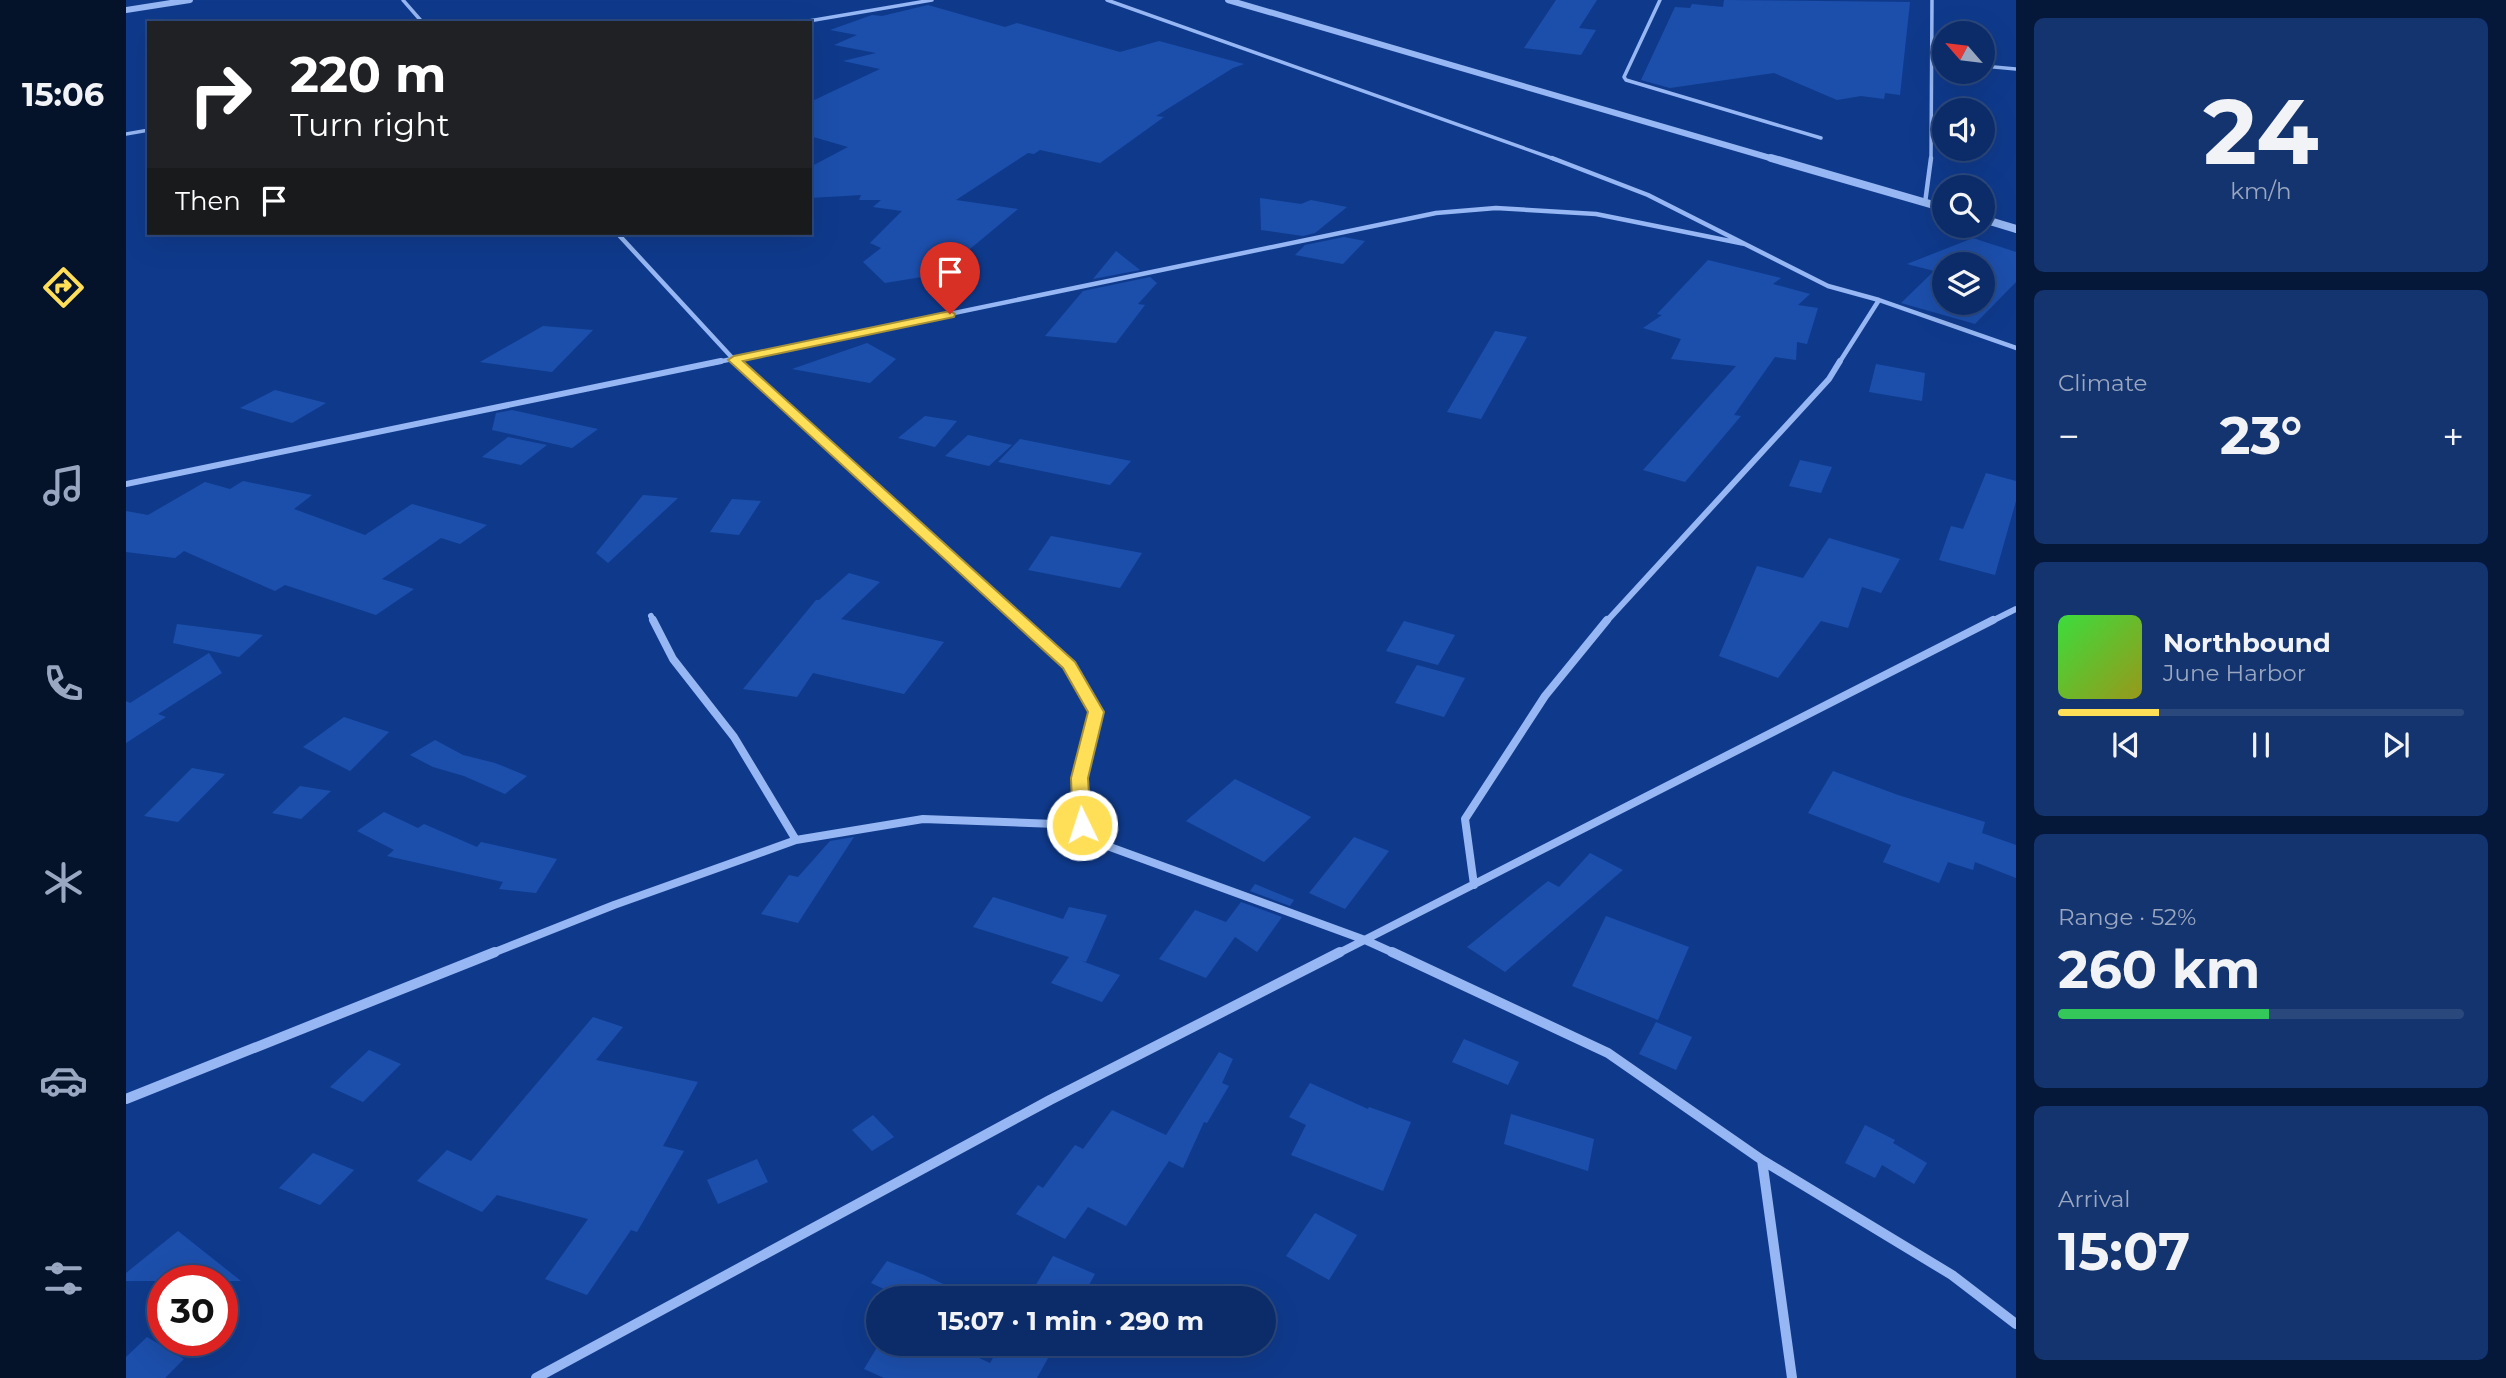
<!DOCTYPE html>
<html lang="en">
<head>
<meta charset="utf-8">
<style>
	body { margin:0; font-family:Montserrat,sans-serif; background:#14346f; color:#f1f3f6; height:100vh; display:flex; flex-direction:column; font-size:26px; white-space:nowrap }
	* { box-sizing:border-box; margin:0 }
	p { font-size:23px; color:#9aa7c0 }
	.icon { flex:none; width:38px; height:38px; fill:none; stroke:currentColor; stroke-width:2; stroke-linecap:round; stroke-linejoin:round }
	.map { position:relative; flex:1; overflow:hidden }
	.sheet { display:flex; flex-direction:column; gap:18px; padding:18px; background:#06183a; width:490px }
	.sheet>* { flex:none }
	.banner { position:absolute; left:21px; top:21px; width:665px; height:214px; border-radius:0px; box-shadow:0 7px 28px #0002,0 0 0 2px #2b487d; background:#202124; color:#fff; overflow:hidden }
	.needle { width:46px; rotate:298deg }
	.tools { position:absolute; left:1806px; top:21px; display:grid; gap:14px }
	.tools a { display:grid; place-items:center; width:63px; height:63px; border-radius:50%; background:#0b2c69; box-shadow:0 7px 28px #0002,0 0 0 2px #2b487d; font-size:35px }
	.speed { position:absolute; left:21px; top:1265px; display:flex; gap:14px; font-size:35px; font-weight:700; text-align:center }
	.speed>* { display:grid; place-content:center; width:91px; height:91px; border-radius:50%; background:#0b2c69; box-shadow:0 7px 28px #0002,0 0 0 2px #2b487d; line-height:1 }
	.speed .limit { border:10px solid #d22; background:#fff; color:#111 }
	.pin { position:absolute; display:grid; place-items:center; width:60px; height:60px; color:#fff; margin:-72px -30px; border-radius:50% 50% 50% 0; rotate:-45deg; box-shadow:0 0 7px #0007 }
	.pin .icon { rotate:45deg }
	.me { position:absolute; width:77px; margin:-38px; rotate:356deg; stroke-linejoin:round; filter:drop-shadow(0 0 5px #0008) }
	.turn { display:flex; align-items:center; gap:24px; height:147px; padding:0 28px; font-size:32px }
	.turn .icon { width:91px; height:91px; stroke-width:2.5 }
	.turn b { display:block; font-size:49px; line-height:60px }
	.then { display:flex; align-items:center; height:66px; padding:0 28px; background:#0003; gap:14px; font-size:26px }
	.big { font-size:52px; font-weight:700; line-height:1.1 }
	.sheet .widget { flex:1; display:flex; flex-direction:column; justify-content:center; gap:10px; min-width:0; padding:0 24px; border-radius:10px; background:#14346f }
	.sheet .dial { align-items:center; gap:0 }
	.dial b { font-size:91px; line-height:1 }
	.song { display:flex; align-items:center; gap:21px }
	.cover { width:84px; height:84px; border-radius:10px; background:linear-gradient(135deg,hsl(120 70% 55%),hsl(60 70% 35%)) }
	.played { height:7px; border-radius:4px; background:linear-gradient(90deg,#ffdf58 25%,#2b487d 25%) }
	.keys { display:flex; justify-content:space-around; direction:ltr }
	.heat { display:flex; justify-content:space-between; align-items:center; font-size:38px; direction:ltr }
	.charge { height:10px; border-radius:5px; background:linear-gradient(90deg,#34c759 52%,#2b487d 0) }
	.trip { position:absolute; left:740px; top:1286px; width:410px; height:70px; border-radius:35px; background:#0b2c69; box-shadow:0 7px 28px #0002,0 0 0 2px #2b487d; font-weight:700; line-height:70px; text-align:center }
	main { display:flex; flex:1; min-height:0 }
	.tabs { display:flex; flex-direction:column; width:126px; justify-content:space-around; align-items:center; background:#04122a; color:#9aa7c0 }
	.tabs .icon { width:49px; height:49px }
	.tabs .selected { color:#ffdf58 }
	.tabs b { font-size:32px; color:#f1f3f6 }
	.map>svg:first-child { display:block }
	.building { fill:#1c4fac; fill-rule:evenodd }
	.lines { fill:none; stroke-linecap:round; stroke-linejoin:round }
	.minor-far4 { stroke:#96b7f3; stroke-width:3.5 }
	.minor-far3 { stroke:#96b7f3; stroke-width:4.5 }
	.minor-far2 { stroke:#96b7f3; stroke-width:6 }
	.minor-far1 { stroke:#96b7f3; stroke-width:8 }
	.minor { stroke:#96b7f3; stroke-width:10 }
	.tertiary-far1 { stroke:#96b7f3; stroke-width:6 }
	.tertiary { stroke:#96b7f3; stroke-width:8 }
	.route { fill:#ffdf58; stroke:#a69139; stroke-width:2 }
</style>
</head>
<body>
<main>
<nav class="tabs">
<b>15:06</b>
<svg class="icon selected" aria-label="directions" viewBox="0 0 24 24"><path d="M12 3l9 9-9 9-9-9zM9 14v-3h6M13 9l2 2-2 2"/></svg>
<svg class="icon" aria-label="music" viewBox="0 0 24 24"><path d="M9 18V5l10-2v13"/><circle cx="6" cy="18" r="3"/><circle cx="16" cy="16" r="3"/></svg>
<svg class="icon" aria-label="phone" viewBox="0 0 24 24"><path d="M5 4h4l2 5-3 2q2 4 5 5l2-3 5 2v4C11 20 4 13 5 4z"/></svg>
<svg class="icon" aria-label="climate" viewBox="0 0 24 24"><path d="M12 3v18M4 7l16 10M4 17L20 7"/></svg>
<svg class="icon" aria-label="car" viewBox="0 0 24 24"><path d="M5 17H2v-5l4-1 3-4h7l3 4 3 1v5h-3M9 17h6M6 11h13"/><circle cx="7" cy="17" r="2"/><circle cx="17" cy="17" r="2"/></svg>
<svg class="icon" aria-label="filters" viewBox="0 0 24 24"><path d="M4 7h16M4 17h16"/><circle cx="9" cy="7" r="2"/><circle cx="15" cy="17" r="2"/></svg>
</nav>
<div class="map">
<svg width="1890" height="1378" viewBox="0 0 1890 1378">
	<rect width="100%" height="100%" fill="#0f3a8c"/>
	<path class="building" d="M1430 0H1471L1453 28 1470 30 1455 55 1398 48Z
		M1598 0 1784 2 1774 95 1759 93 1758 99 1735 96 1711 100 1648 73 1544 88 1515 80 1549 7 1564 8 1566 4 1597 7Z
		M802 5 879 27 891 23 994 52 1033 41 1118 64 1107 68 1030 116 1038 117 974 163 914 150 908 154 902 153 830 200 892 209 814 274 759 283 737 262 755 248 744 243 776 211 747 207 755 200H733L735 195 684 198V167L722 147 684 136V102L754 69 717 61 750 53 708 45 731 35 704 30 746 15 756 16Z
		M1134 198 1175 204 1185 200 1221 207 1189 233 1177 236 1135 230Z
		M1218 237 1239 241 1217 264 1169 255 1179 245Z
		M1847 238 1890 252V282L1849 324 1775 303 1808 271 1781 264ZM1818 264H1857V303H1818Z
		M990 251 1014 270 967 279Z
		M1582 260 1655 278 1647 284 1684 294 1672 305 1692 308 1681 344 1671 342 1670 360 1649 357 1608 415 1615 416 1559 482 1517 470 1610 366 1545 359 1555 339 1517 328 1536 315 1531 314Z
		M1024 277 1031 283 1012 304 1019 305 990 343 919 336 957 291Z
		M417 326 467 330 426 372 354 362Z
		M1369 331 1401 337 1355 419 1321 412Z
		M741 343 770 359 744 383 666 369Z
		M1750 364 1799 373 1796 401 1743 392Z
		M149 390 200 403 166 423 114 408Z
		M386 410 472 429 446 448 366 430 370 413Z
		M799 416 831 421 809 447 772 438Z
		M842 435 886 445 863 466 819 456Z
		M382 437 421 445 395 465 356 457Z
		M894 439 954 451 1005 461 984 485 872 462Z
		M1674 460 1706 467 1695 493 1663 486Z
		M1860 473 1890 481V501L1869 575 1813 560 1825 526 1837 529Z
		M117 481 186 495 168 509 239 535 286 504 361 525 334 544 315 538 256 579 288 589 250 615 159 585 149 591 58 551 49 558 0 552V511L22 515 79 482 104 489Z
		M517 495 552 498 482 563 470 553Z
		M606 499 635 501 613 535 584 532Z
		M925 536 1016 553 994 588 902 570Z
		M1703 538 1774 559 1755 593 1736 587 1722 628 1695 621 1652 678 1593 656 1631 566 1677 578Z
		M723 573 754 582 715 619 818 642 778 694 687 673 671 697 617 689 690 600H693Z
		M1278 621 1329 635 1312 665 1260 651Z
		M51 624 137 635 113 657 47 643Z
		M83 653 96 673 32 714 40 717 0 743V701L4 703Z
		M1291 665 1339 678 1318 717 1269 703Z
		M218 717 263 732 224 771 177 747Z
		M309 740 337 755 369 763 401 776 379 794 338 776 307 767 284 755Z
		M66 768 99 774 52 822 18 816Z
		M1707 771 1772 795 1859 822 1856 833 1890 845V878L1849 862 1847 870 1822 862 1813 883 1757 862 1765 845 1682 813Z
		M1109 779 1185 817 1138 862 1060 821Z
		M174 786 205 791 175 819 146 813Z
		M258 812 292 828 298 824 351 847 355 842 431 859 410 893 373 889 377 882 261 856 268 850 231 831Z
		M728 837 672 923 635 914 663 875 672 877 704 841Z
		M1228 837 1263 851 1219 909 1183 893Z
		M1464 853 1497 870 1379 972 1341 947 1422 881 1433 887Z
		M1129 884 1168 900 1164 906 1124 891Z
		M867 897 937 919 943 907 981 915 960 962 953 960 994 975 976 1002 925 983 943 957 847 927Z
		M1115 902 1156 917 1131 952 1109 937 1080 978 1033 959 1069 910 1100 922Z
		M1480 916 1563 947 1532 1020 1446 986Z
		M467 1017 497 1027 470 1060 572 1082 537 1146 558 1151 511 1232 505 1230 461 1295 419 1279 462 1219 371 1195 356 1212 291 1181 321 1150 345 1161Z
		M1530 1022 1566 1037 1550 1070 1513 1054Z
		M1338 1039 1393 1062 1382 1085 1326 1062Z
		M243 1050 275 1064 237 1102 204 1087Z
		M1093 1052 1107 1059 1096 1083 1103 1086 1081 1123 1078 1122 1057 1168 1043 1161 1000 1226 962 1207 939 1239 890 1214 912 1185 917 1188 949 1145 957 1149 986 1110 1040 1135Z
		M1184 1083 1242 1109 1243 1107 1285 1122 1257 1191 1165 1155 1180 1125 1163 1117Z
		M1385 1114 1468 1139 1462 1171 1378 1144Z
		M747 1115 768 1137 746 1151 726 1130Z
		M1739 1125 1769 1140 1767 1143 1801 1163 1788 1184 1756 1165 1749 1178 1719 1163Z
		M187 1153 228 1170 194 1205 153 1188Z
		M631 1159 642 1182 592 1204 581 1180Z
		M1189 1213 1231 1235 1203 1280 1160 1256Z
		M52 1231 115 1281H0V1273Z
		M927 1256 969 1274 956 1298H902Z
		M761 1261 798 1275 839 1294 836 1298H777L745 1283Z
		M21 1337 58 1359 39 1378H0V1357Z
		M753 1344H823L864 1363 875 1344H930L911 1378H758L738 1369Z"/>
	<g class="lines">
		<path class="minor-far4" d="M277 0 297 23
			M981 0 1431 160
			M1534 0 1498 77 1500 80 1695 138
			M671 23 806 0
			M1806 63 1818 64
			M1857 66 1890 69
			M0 134 23 130
			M1805 160 1806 0"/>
		<path class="minor-far3" d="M1426 158 1522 195 1702 286 1753 300 1890 348
			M1799 203 1805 158
			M491 233 611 363
			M587 363 1310 213 1370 208 1470 214 1619 244
			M1713 363 1753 300"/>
		<path class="minor-far2" d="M609 361 896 622
			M0 484 595 361
			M525 616 528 622
			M1480 622 1703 379 1714 361
			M1864 622 1890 609"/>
		<path class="minor-far1" d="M527 620 547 659 608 737 670 840
			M894 620 943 665 970 712 953 778 956 825 984 847 1239 940 1270 954
			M1348 885 1339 819 1419 696 1481 620
			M364 954 488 905 670 840 797 819 956 825
			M1211 954 1867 620"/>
		<path class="minor" d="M1266 952 1482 1053 1636 1160 1826 1275 1890 1324
			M0 1099 369 952
			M1636 1160 1666 1378
			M410 1378 924 1100 1214 952"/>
		<path class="tertiary-far1" d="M1102 0 1651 160
			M0 10 64 0"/>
		<path class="tertiary" d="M1645 158 1818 208
			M1857 219 1890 229"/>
	</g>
	<path class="route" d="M824 311 829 314 828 317 617 361 949 662 978 712 962 778 965 825 956 831 947 825 945 778 962 712 937 668 602 360 608 356Z"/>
</svg>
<div class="tools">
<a><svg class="needle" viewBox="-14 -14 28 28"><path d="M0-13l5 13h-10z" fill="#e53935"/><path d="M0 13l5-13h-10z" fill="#9aa7c0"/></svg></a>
<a><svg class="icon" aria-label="sound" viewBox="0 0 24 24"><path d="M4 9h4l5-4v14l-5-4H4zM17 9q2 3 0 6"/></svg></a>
<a><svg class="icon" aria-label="search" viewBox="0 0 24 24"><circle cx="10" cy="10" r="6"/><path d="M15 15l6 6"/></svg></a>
<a><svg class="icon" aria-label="layers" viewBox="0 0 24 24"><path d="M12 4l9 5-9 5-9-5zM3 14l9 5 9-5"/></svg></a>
</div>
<div class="speed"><div class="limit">30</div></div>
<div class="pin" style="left:824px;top:314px;background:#d93025"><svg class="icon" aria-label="arrive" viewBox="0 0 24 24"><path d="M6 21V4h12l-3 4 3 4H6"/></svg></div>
<svg class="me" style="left:956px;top:825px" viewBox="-20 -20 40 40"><circle r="17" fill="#ffdf58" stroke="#fff" stroke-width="3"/><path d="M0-11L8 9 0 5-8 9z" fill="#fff"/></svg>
<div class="trip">15:07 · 1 min · 290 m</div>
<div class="banner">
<div class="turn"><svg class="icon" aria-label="right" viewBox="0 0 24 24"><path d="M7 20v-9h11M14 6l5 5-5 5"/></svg><div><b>220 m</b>Turn right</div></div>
<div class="then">Then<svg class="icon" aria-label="arrive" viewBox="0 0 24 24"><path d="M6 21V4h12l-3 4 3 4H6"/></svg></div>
</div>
</div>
<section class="sheet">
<div class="widget dial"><b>24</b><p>km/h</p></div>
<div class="widget"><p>Climate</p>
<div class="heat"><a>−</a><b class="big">23°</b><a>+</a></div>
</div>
<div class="widget">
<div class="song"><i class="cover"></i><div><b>Northbound</b><p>June Harbor</p></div></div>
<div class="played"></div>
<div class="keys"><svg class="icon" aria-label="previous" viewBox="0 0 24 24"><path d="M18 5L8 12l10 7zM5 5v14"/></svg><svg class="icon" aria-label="pause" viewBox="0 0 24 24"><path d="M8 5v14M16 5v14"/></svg><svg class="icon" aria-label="next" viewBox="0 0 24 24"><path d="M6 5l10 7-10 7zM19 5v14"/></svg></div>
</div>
<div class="widget"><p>Range · 52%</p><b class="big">260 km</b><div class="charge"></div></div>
<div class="widget"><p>Arrival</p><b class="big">15:07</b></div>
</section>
</main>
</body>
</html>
